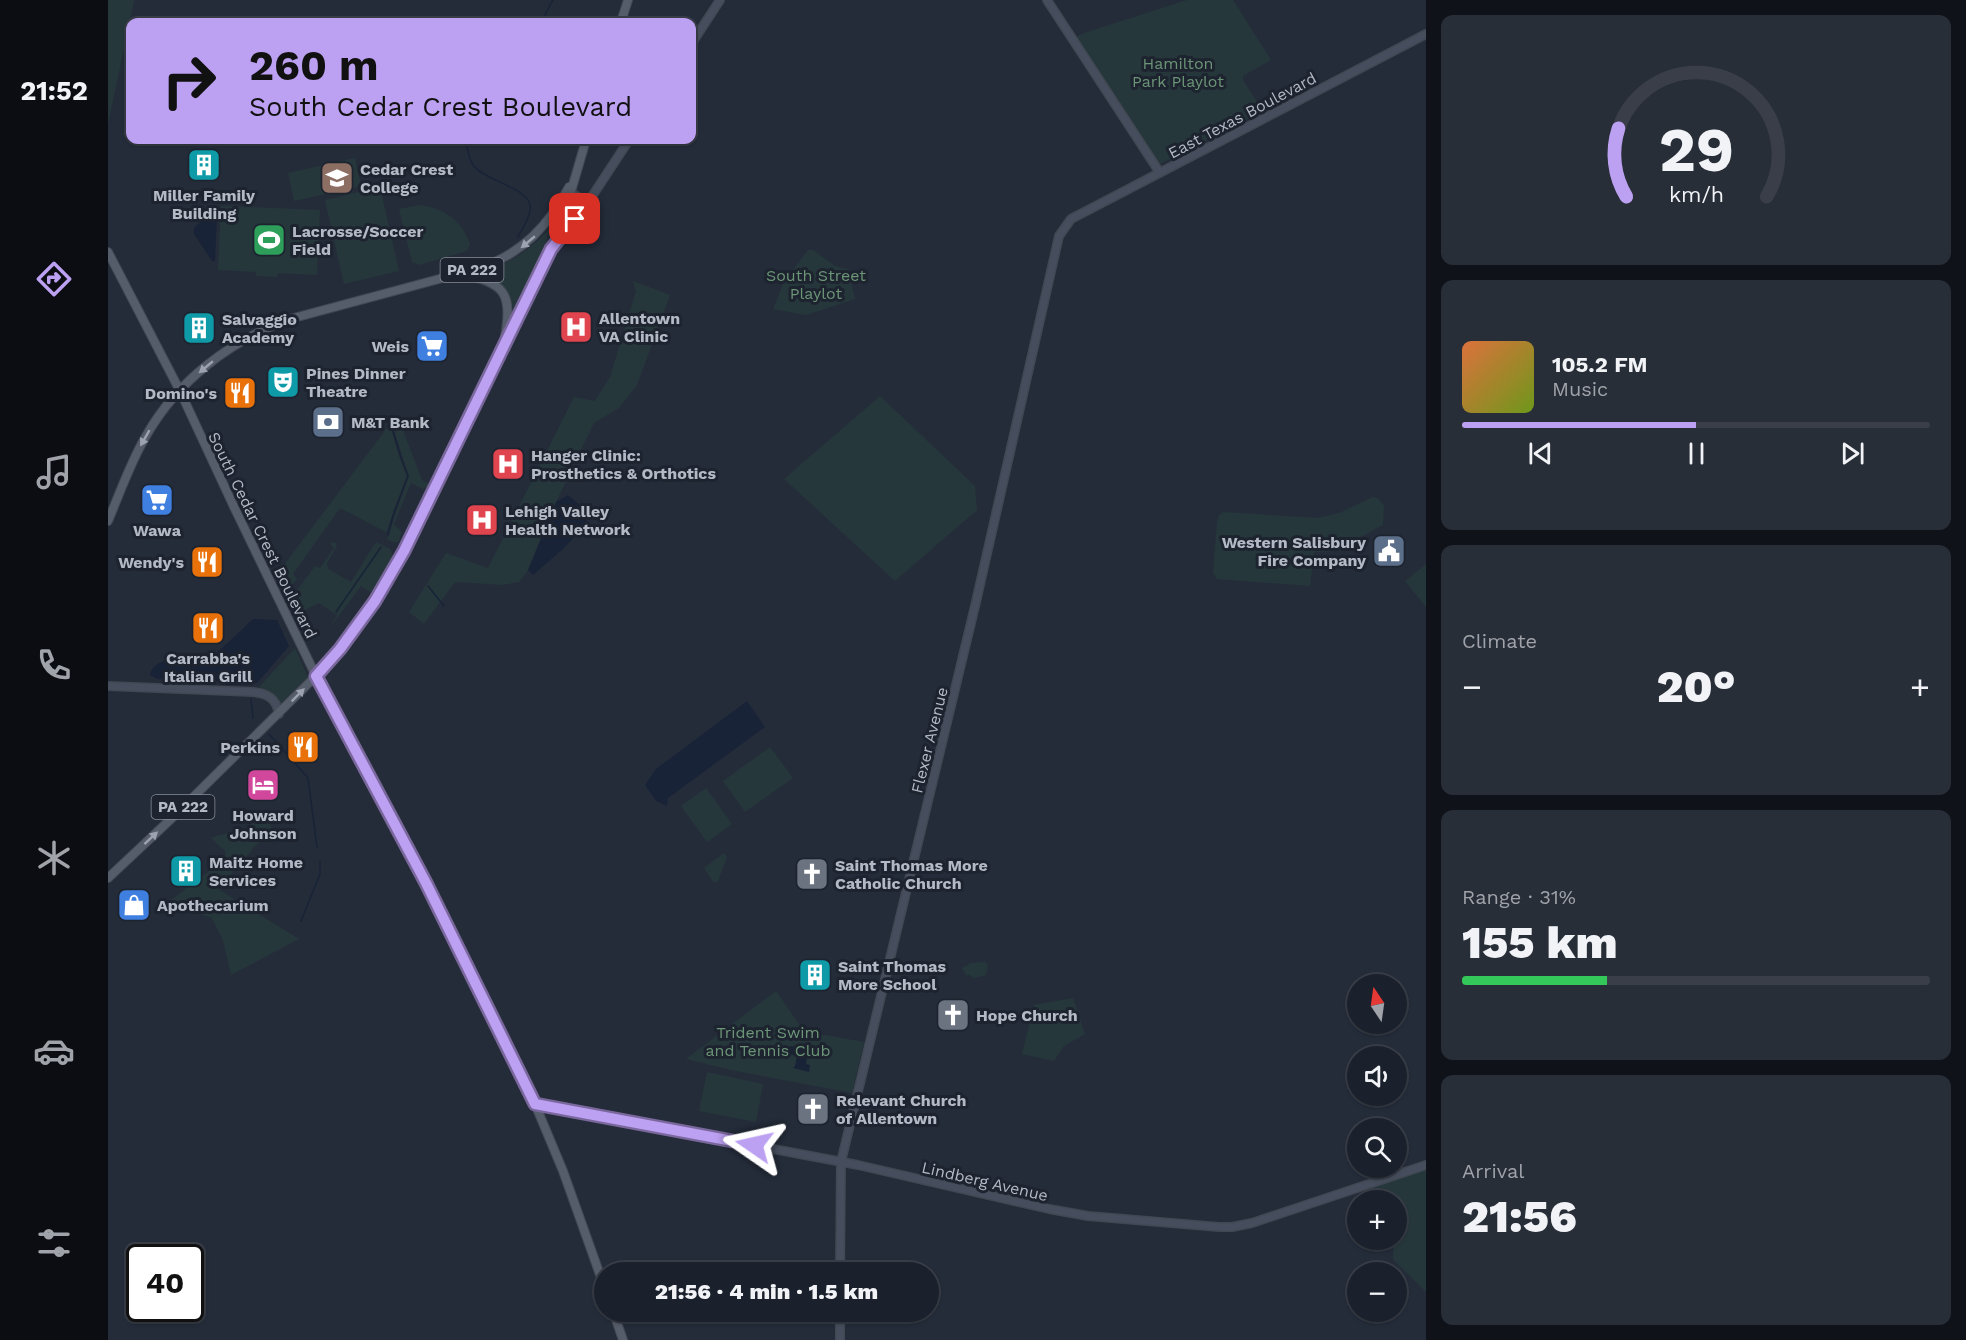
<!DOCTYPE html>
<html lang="en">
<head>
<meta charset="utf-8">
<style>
	body { margin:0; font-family:"Work Sans",sans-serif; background:#282e38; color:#f1f3f6; height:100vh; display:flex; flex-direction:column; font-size:22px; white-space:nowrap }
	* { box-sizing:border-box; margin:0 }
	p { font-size:20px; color:#a0a3a9 }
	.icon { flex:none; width:33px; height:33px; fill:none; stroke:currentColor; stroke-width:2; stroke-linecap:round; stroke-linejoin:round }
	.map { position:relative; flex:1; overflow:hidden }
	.panel { display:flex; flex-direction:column; gap:15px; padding:15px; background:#0f1218; width:540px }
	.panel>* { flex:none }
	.top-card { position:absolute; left:18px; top:18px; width:570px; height:126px; border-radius:12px; box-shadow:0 2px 4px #0004,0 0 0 2px #393e48; background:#bca0f2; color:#111; overflow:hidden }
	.needle { width:39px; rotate:347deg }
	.buttons { position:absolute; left:1239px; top:974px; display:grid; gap:12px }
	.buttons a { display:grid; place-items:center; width:60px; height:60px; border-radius:50%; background:#1b212c; box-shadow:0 2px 4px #0004,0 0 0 2px #393e48; font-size:30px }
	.speed { position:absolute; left:18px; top:1244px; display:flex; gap:12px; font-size:30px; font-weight:700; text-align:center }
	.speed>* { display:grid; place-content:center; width:78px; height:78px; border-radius:50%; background:#1b212c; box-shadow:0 2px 4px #0004,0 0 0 2px #393e48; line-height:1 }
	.speed .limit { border:3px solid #111; border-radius:9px; background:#fff; color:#111 }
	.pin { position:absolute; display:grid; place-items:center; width:51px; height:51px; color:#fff; margin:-26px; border-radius:12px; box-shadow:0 3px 9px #0006 }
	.me { position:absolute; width:66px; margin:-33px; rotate:281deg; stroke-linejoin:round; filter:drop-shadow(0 0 4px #0008) }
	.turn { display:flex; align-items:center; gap:21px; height:126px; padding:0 24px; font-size:27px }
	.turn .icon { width:78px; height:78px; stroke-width:2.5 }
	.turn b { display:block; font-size:42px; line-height:51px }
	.big { font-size:45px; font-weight:800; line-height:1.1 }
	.panel .widget { flex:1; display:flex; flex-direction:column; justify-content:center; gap:9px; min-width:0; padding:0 21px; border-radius:12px; background:#282e38 }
	.panel .dial { align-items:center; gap:0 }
	.dial svg { height:156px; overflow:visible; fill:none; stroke:#393e48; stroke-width:7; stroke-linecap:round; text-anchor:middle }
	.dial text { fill:#f1f3f6; stroke:none }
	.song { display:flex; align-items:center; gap:18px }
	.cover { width:72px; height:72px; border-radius:9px; background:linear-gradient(135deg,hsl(20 70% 55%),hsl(80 70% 35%)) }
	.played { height:6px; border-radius:3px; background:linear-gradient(90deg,#bca0f2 50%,#393e48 50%) }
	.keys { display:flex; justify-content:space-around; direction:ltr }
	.heat { display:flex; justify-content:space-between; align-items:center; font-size:33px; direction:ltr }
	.charge { height:9px; border-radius:4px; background:linear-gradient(90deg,#34c759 31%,#393e48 0) }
	.trip { position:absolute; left:486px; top:1262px; width:345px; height:60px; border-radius:30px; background:#1b212c; box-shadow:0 2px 4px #0004,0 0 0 2px #393e48; font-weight:800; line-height:60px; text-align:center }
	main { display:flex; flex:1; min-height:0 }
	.tabs { display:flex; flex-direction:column; width:108px; justify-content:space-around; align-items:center; background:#0b0d12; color:#a0a3a9 }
	.tabs .icon { width:42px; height:42px }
	.tabs .current { color:#bca0f2 }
	.tabs b { font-size:27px; color:#f1f3f6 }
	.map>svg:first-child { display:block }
	.green { fill:#26373b }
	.water { fill:#182337 }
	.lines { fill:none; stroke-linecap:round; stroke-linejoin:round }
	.stream { stroke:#182337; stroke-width:1.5 }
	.secondary-casing { stroke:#414853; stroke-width:10 }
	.primary-casing { stroke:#414853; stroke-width:10 }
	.secondary { stroke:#464e5d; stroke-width:7 }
	.primary { stroke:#565d6a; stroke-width:8 }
	.oneway { fill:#9ca3af }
	.route-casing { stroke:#7a689d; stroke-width:15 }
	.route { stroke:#bca0f2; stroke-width:10 }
	.labels { text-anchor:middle; stroke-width:6; stroke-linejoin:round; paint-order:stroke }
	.shield { fill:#1d242f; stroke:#868d99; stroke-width:1.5 }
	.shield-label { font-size:15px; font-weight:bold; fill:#b3bac6 }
	.park-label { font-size:16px; fill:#6c9577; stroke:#1d242f }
	.street-label { font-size:16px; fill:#b3bac6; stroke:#1d242f }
	.poi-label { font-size:16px; font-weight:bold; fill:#b3bac6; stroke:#1d242f; text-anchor:start }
</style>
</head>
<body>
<main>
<nav class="tabs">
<b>21:52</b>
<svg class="icon current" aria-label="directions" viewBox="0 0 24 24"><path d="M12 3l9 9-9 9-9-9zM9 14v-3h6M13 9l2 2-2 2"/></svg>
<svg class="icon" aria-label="music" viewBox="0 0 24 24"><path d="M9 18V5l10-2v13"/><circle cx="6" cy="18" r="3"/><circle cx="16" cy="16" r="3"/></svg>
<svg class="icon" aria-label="phone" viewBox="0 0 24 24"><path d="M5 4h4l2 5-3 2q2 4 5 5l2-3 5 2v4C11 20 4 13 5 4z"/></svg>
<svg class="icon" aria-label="climate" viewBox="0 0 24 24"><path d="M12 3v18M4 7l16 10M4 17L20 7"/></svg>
<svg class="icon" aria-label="car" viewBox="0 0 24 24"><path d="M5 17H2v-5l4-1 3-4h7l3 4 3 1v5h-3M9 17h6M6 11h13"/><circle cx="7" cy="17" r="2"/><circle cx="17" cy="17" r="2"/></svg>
<svg class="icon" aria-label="filters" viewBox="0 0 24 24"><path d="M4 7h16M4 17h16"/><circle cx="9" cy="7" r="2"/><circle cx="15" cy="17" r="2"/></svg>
</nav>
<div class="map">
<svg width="1318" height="1340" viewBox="0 0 1318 1340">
	<rect width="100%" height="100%" fill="#242c3a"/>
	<path class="green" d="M0 0H28L26 1 0 124Z
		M1079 0H1125L1163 60 1135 76V80L1155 111 1052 164 1050 163 968 37 976 33Z
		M247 158 253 186 186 201 180 173Z
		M272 187 291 271 236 284 217 200Z
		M311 205C336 208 354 220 362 244L359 251 311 265 304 262 291 209Z
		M113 206 212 210 209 275 170 273 169 277 148 276V272L110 270Z
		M441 229C441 246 415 292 406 310 401 292 392 279 374 273 400 264 423 250 441 229Z
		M700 250H705L727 266 740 269 747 299 698 315 665 309 676 282Z
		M525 281 562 295 529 385 511 408 486 423 448 502 420 570 411 582 395 585 347 582 316 624 301 612 338 553 380 568 466 397 487 401 502 377 528 291Z
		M772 396 867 486 869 510 787 581 676 479Z
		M291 424 293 425 314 480 321 484 320 487 315 489 303 483 286 524 294 533 290 542H285L279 539 301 476 285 427 283 428 291 456 299 476 278 532 232 508 185 574 189 579 182 588 176 591 167 574 170 573 279 428Z
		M1265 497 1270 498 1276 506 1275 525 1247 540 1246 545 1232 551 1206 552 1202 586 1109 579 1105 573 1109 522 1111 515 1115 512 1210 518 1231 513Z
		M227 542 229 546 219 563 220 569 243 582 268 542 282 549 285 556 264 591 262 592 253 586 220 630 229 615 211 603 187 615 181 601 207 566 212 568 226 548 223 545V543Z
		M1318 564V607L1297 581Z
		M187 648 200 677 172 704 167 696 151 687Z
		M662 747 685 778 637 812 615 781Z
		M598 788 624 824 599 842 573 806Z
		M148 810 164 827 110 889 191 939 123 975 115 940 104 918 68 906 54 907 118 858 117 851 103 838C118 832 132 832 144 824V813Z
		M616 853 619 857 610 881 606 883 596 868Z
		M877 962 880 965 878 975 866 978 861 975H858L854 968 863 963Z
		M668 991 691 1024 700 1032 756 1042 744 1093 623 1070 578 1059Z
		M965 998 977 1034 956 1046 946 1061 914 1054 926 1005Z
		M599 1072 655 1084 648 1122 591 1111Z
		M1318 1168V1292L1285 1259 1286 1239H1288V1200H1265L1261 1186Z"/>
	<path class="water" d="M109 216 107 261H104L86 234V228L92 222Z
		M460 495C469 502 478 510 479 523L456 548 425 575 420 570 448 502Z
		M145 619 169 620 181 646 149 683 49 679 42 675C47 653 80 662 97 660 106 658 136 627 145 619Z
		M639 701 657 727 560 798 559 806 548 801 537 785 548 769Z
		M682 1046 700 1049 698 1064 702 1065 701 1072 685 1068 687 1066 689 1056 680 1054Z"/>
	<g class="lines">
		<path class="stream" d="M433 22 445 0
			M357 140C361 148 359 158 366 166 378 182 427 188 422 211 421 219 414 229 410 237
			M280 535 286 512 300 476 293 458 284 428
			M320 586 336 606
			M228 612 273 547
			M143 699 145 718
			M161 734 200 778 209 847
			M193 921 212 874V861"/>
		<defs>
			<path id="secondary" d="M939 0 1052 173
				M584 43 612 0
				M463 192 479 204
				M446 244 479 204 521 140
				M0 686 145 692C160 694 168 698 171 714
				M427 1104 750 1165 941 1209 980 1216 1111 1227H1124L1144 1223 1318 1165
				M732 1272 733 1162 868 602 951 236 963 219 1318 34
				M732 1340V1311"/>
			<path id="primary" d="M513 22 520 0
				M0 252 72 391 126 507 208 676 318 883 427 1104 455 1171 496 1286
				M355 274C396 283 405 293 397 336
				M0 521C12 493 22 463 38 436 69 381 123 340 182 319L372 268C415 253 440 226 461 187
				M0 878 64 818 208 676 232 649 267 601 296 551 443 249 455 219 478 140
				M505 1311 515 1340"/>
		</defs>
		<use href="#secondary" class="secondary-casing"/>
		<use href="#primary" class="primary-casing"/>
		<use href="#secondary" class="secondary"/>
		<use href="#primary" class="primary"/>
	</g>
	<defs><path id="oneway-solid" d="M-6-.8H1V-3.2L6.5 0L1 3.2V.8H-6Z" transform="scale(1.5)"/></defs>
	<g class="oneway">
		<use href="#oneway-solid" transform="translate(420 242) rotate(140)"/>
		<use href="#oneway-solid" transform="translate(98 367) rotate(140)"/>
		<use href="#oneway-solid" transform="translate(37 438) rotate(120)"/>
		<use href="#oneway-solid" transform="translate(190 695) rotate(-45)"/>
		<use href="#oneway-solid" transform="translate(43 838) rotate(-43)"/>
	</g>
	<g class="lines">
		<defs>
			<path id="route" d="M467 219 443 249 296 551 267 601 232 649 208 676 318 883 427 1104 646 1145"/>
		</defs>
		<use href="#route" class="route-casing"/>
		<use href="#route" class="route"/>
	</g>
	<defs>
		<symbol id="building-square" viewBox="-11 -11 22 22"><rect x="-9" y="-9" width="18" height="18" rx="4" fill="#0f9aa8" stroke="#1d242f"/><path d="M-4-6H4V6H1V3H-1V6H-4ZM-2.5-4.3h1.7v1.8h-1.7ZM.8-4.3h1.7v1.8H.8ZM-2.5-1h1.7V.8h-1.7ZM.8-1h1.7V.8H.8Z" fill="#fff"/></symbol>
		<symbol id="university-square" viewBox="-11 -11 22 22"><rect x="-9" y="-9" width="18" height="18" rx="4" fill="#8d6e63" stroke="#1d242f"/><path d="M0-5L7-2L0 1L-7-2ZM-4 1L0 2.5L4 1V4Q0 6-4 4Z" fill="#fff"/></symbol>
		<symbol id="stadium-square" viewBox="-11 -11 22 22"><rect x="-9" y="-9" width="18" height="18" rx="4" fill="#2e9e5b" stroke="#1d242f"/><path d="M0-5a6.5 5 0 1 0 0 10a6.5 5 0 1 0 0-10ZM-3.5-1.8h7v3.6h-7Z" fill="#fff"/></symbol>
		<symbol id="hospital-square" viewBox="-11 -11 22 22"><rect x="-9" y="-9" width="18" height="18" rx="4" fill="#e0444e" stroke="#1d242f"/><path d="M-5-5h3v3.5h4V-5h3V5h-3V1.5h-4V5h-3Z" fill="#fff"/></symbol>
		<symbol id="supermarket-square" viewBox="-11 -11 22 22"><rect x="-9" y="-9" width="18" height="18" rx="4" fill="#3f7fe0" stroke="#1d242f"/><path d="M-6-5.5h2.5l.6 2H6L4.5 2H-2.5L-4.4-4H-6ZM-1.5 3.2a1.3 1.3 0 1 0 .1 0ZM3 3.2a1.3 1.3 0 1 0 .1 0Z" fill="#fff"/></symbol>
		<symbol id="theatre-square" viewBox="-11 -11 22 22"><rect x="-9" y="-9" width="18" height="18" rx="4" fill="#0f9aa8" stroke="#1d242f"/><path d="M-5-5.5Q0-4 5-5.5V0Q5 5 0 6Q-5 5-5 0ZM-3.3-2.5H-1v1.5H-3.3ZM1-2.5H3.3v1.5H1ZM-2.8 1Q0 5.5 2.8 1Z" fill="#fff"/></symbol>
		<symbol id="restaurant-square" viewBox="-11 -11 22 22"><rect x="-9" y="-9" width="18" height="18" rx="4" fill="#e8710a" stroke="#1d242f"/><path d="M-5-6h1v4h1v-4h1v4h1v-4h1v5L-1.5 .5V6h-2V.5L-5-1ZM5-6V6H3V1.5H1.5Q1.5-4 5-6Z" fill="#fff"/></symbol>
		<symbol id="bank-square" viewBox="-11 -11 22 22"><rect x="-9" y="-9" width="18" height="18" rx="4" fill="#5c6f8a" stroke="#1d242f"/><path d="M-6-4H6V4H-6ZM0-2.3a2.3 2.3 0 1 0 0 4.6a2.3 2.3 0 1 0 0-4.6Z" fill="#fff"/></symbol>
		<symbol id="civic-square" viewBox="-11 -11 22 22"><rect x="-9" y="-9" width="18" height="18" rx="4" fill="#5c6f8a" stroke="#1d242f"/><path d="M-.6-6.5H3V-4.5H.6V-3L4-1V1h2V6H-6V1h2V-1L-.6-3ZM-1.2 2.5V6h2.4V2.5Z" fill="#fff"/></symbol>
		<symbol id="hotel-square" viewBox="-11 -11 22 22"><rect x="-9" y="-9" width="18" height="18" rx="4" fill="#d1479c" stroke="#1d242f"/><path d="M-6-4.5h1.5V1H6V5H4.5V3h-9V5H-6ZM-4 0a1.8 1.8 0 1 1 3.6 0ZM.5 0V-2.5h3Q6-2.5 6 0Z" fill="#fff"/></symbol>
		<symbol id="church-square" viewBox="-11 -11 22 22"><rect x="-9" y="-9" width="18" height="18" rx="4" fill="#6b7280" stroke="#1d242f"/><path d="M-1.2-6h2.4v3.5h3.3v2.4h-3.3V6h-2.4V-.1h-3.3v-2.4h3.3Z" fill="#fff"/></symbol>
		<symbol id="shop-square" viewBox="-11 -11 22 22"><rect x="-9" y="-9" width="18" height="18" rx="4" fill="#3f7fe0" stroke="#1d242f"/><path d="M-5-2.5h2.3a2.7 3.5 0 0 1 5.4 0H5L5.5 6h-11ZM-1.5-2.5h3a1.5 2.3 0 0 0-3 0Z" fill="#fff"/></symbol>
	</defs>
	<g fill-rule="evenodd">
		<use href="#building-square" x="77" y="146" width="38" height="38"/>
		<use href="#university-square" x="210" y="159" width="38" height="38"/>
		<use href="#stadium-square" x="142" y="221" width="38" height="38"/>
		<use href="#hospital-square" x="449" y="308" width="38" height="38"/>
		<use href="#building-square" x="72" y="309" width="38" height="38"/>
		<use href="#supermarket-square" x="305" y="327" width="38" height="38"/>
		<use href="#theatre-square" x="156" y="363" width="38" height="38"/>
		<use href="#restaurant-square" x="113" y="374" width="38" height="38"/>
		<use href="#bank-square" x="201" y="403" width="38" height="38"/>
		<use href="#hospital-square" x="381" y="445" width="38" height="38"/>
		<use href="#supermarket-square" x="30" y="481" width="38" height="38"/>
		<use href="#hospital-square" x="355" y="501" width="38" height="38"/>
		<use href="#civic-square" x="1262" y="532" width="38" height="38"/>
		<use href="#restaurant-square" x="80" y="543" width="38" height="38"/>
		<use href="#restaurant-square" x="81" y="609" width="38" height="38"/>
		<use href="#restaurant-square" x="176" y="728" width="38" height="38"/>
		<use href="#hotel-square" x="136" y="766" width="38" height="38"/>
		<use href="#building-square" x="59" y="852" width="38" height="38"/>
		<use href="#church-square" x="685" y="855" width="38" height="38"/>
		<use href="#shop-square" x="7" y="886" width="38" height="38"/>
		<use href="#building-square" x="688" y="956" width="38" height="38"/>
		<use href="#church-square" x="826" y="996" width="38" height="38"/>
		<use href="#church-square" x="686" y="1090" width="38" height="38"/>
	</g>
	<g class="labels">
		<g class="shield">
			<rect x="332.5" y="258" width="63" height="24" rx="4.5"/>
			<rect x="43.5" y="795" width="63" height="24" rx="4.5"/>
		</g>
		<g class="shield-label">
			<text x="364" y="275">PA 222</text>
			<text x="75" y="812">PA 222</text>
		</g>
		<g class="park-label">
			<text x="1070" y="69">Hamilton<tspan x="1070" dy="18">Park Playlot</tspan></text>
			<text x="708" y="281">South Street<tspan x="708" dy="18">Playlot</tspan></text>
			<text x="660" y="1038">Trident Swim<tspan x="660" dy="18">and Tennis Club</tspan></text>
		</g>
		<g class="street-label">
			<text transform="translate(1134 115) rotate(-28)" y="6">East Texas Boulevard</text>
			<text transform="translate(155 535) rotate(64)" y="6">South Cedar Crest Boulevard</text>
			<text transform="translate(821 740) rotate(-76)" y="6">Flexer Avenue</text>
			<text transform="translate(877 1181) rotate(13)" y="6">Lindberg Avenue</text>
		</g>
		<g class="poi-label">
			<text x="252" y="175">Cedar Crest<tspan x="252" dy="18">College</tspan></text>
			<text x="96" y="201" text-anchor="middle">Miller Family<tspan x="96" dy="18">Building</tspan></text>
			<text x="184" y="237">Lacrosse/Soccer<tspan x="184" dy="18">Field</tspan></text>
			<text x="491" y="324">Allentown<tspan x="491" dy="18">VA Clinic</tspan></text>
			<text x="114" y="325">Salvaggio<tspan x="114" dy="18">Academy</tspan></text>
			<text x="301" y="352" text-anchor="end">Weis</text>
			<text x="198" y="379">Pines Dinner<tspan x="198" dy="18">Theatre</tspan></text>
			<text x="109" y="399" text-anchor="end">Domino's</text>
			<text x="243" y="428">M&amp;T Bank</text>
			<text x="423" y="461">Hanger Clinic:<tspan x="423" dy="18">Prosthetics &amp; Orthotics</tspan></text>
			<text x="397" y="517">Lehigh Valley<tspan x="397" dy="18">Health Network</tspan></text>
			<text x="49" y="536" text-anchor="middle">Wawa</text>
			<text x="1258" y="548" text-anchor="end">Western Salisbury<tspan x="1258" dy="18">Fire Company</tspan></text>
			<text x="76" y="568" text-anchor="end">Wendy's</text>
			<text x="100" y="664" text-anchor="middle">Carrabba's<tspan x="100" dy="18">Italian Grill</tspan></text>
			<text x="172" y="753" text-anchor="end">Perkins</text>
			<text x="155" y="821" text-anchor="middle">Howard<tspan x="155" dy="18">Johnson</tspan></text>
			<text x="101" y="868">Maitz Home<tspan x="101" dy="18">Services</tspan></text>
			<text x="727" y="871">Saint Thomas More<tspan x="727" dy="18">Catholic Church</tspan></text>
			<text x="49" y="911">Apothecarium</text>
			<text x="730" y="972">Saint Thomas<tspan x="730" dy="18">More School</tspan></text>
			<text x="868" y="1021">Hope Church</text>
			<text x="728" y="1106">Relevant Church<tspan x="728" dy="18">of Allentown</tspan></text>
		</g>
	</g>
</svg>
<div class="buttons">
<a><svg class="needle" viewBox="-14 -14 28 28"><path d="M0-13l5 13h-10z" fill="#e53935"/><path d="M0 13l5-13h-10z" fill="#a0a3a9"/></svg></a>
<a><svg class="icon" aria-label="sound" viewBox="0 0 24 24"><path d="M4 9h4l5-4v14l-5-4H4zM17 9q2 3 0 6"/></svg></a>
<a><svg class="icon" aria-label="search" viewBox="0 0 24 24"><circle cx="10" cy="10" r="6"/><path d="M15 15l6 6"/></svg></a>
<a>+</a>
<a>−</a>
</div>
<div class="speed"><div class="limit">40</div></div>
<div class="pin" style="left:467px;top:219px;background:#d93025"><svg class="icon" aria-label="arrive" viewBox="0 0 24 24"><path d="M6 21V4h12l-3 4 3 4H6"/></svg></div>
<svg class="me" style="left:646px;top:1145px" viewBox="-20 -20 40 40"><path d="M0-17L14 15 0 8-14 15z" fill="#bca0f2" stroke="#fff" stroke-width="4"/></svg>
<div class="trip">21:56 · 4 min · 1.5 km</div>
<div class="top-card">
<div class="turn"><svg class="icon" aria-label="right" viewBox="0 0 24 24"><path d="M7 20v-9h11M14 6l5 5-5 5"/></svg><div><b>260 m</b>South Cedar Crest Boulevard</div></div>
</div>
</div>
<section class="panel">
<div class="widget dial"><svg viewBox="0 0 100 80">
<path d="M14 69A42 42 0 1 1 86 69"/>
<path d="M14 69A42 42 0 0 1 10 34" stroke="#bca0f2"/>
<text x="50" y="56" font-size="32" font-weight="700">29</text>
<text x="50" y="72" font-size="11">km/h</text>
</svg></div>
<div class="widget">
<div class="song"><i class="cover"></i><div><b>105.2 FM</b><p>Music</p></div></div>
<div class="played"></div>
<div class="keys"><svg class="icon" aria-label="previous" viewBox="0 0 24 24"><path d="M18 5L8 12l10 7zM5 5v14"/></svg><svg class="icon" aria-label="pause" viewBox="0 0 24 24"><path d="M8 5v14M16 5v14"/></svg><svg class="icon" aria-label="next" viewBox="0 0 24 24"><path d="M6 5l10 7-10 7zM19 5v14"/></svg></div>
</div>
<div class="widget"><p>Climate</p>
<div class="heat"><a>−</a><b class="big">20°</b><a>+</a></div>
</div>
<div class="widget"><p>Range · 31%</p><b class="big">155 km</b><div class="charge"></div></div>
<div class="widget"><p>Arrival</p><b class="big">21:56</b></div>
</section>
</main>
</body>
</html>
